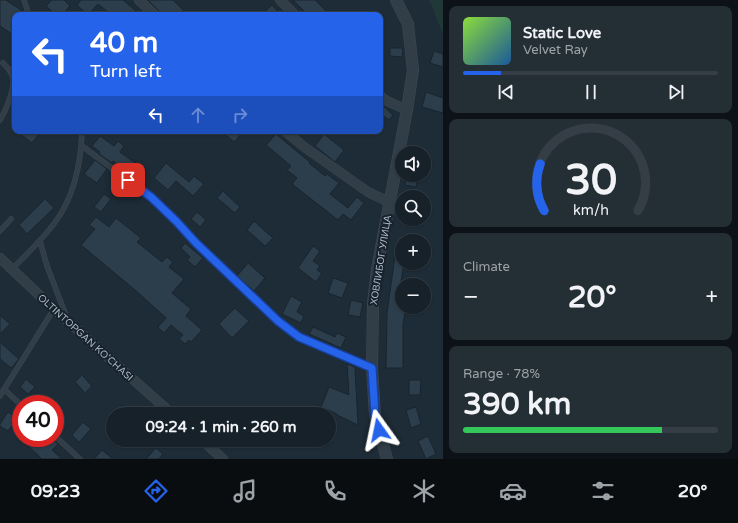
<!DOCTYPE html>
<html lang="en">
<head>
<meta charset="utf-8">
<style>
	body { margin:0; font-family:"Varela Round",sans-serif; background:#232e35; color:#f1f3f6; height:100vh; display:flex; flex-direction:column; font-size:15px; white-space:nowrap }
	* { box-sizing:border-box; margin:0 }
	p { font-size:13px; color:#9ea3a8 }
	.icon { flex:none; width:22px; height:22px; fill:none; stroke:currentColor; stroke-width:2; stroke-linecap:round; stroke-linejoin:round }
	.map { position:relative; flex:1; overflow:hidden }
	.sheet { display:flex; flex-direction:column; gap:6px; padding:6px; background:#0c1217; width:295px }
	.sheet>* { flex:none }
	.guide { position:absolute; left:12px; top:12px; width:371px; height:122px; border-radius:8px; box-shadow:0 1px 3px #0004,0 0 0 1px #353e46; background:#2563eb; color:#fff; overflow:hidden }
	.controls { position:absolute; left:395px; top:146px; display:grid; gap:8px }
	.controls a { display:grid; place-items:center; width:36px; height:36px; border-radius:50%; background:#162129; box-shadow:0 1px 3px #0004,0 0 0 1px #353e46; font-size:20px }
	.speed { position:absolute; left:12px; top:395px; display:flex; gap:8px; font-size:20px; font-weight:700; text-align:center }
	.speed>* { display:grid; place-content:center; width:52px; height:52px; border-radius:50%; background:#162129; box-shadow:0 1px 3px #0004,0 0 0 1px #353e46; line-height:1 }
	.speed .limit { border:6px solid #d22; background:#fff; color:#111 }
	.pin { position:absolute; display:grid; place-items:center; width:34px; height:34px; color:#fff; margin:-17px; border-radius:8px; box-shadow:0 2px 6px #0006 }
	.me { position:absolute; width:44px; margin:-22px; rotate:348deg; stroke-linejoin:round; filter:drop-shadow(0 0 3px #0008) }
	.turn { display:flex; align-items:center; gap:14px; height:84px; padding:0 12px; font-size:18px }
	.turn .icon { width:52px; height:52px; stroke-width:2.5 }
	.turn b { display:block; font-size:28px; line-height:34px }
	.lanes { display:flex; align-items:center; height:38px; padding:0 12px; background:#0003; justify-content:center; gap:20px; direction:ltr }
	.lanes .off { opacity:.35 }
	.big { font-size:30px; font-weight:700; line-height:1.1 }
	.sheet .card { flex:1; display:flex; flex-direction:column; justify-content:center; gap:6px; min-width:0; padding:0 14px; border-radius:8px; background:#232e35 }
	.sheet .dial { align-items:center; gap:0 }
	.dial svg { height:104px; overflow:visible; fill:none; stroke:#353e46; stroke-width:7; stroke-linecap:round; text-anchor:middle }
	.dial text { fill:#f1f3f6; stroke:none }
	.song { display:flex; align-items:center; gap:12px }
	.cover { width:48px; height:48px; border-radius:6px; background:linear-gradient(135deg,hsl(90 70% 55%),hsl(210 70% 35%)) }
	.played { height:4px; border-radius:2px; background:linear-gradient(90deg,#2563eb 15%,#353e46 15%) }
	.keys { display:flex; justify-content:space-around; direction:ltr }
	.heat { display:flex; justify-content:space-between; align-items:center; font-size:22px; direction:ltr }
	.charge { height:6px; border-radius:3px; background:linear-gradient(90deg,#34c759 78%,#353e46 0) }
	.trip { position:absolute; left:106px; top:407px; width:230px; height:40px; border-radius:20px; background:#162129; box-shadow:0 1px 3px #0004,0 0 0 1px #353e46; font-weight:700; line-height:40px; text-align:center }
	.menu { display:flex; height:64px; justify-content:space-around; align-items:center; background:#090d10; color:#9ea3a8 }
	.menu .icon { width:28px; height:28px }
	.menu .current { color:#2563eb }
	.menu b { font-size:18px; color:#f1f3f6 }
	main { display:flex; flex:1; min-height:0 }
	.map>svg:first-child { display:block }
	.green { fill:#203837 }
	.building { fill:#2c3e4b; stroke:#19242e }
	.lines { fill:none; stroke-linecap:round; stroke-linejoin:round }
	.service-casing { stroke:#3e4954; stroke-width:5.5 }
	.minor-casing { stroke:#3e4954; stroke-width:10 }
	.tertiary-casing { stroke:#3e4954; stroke-width:12 }
	.service { stroke:#313d47; stroke-width:4.5 }
	.minor { stroke:#313d47; stroke-width:9 }
	.tertiary { stroke:#313d47; stroke-width:11 }
	.route-casing { stroke:#184099; stroke-width:10 }
	.route { stroke:#2563eb; stroke-width:7 }
	.labels { text-anchor:middle; stroke-width:4; stroke-linejoin:round; paint-order:stroke }
	.street-label { font-size:10px; fill:#abb8c5; stroke:#17222c }
</style>
</head>
<body>
<main>
<div class="map">
<svg width="443" height="459" viewBox="0 0 443 459">
	<rect width="100%" height="100%" fill="#1e2c37"/>
	<path class="green" d="M428 0H443V34L430 2Z"/>
	<path class="building" d="M0 0H6L24 12 25 15H15V36L0 26Z
		M52 0H64L70 6 62 15H56L46 6Z
		M81 0H123L141 15H112L98 4 88 15 77 5Z
		M148 0H173L188 15H167L163 11 161 13Z
		M293 0H315L330 15H308Z
		M272 5 281 15H261Z
		M390 48H403L402 57 390 56Z
		M434 51 443 54V67L430 63Z
		M426 92 443 98V113L422 107Z
		M380 103 393 115 389 120 380 113Z
		M16 131H41L32 143Z
		M221 131H244L234 142Z
		M276 134 300 154 310 162 309 163 325 176 327 174 339 183 330 194 348 208 357 197 364 203 351 220 343 214 338 220 292 184 297 178 287 170 291 166 266 145Z
		M324 134 344 150 335 162 315 146Z
		M100 136 114 146 118 141 124 146 120 152 138 165 131 174 113 161 112 163 99 154 100 152 92 146Z
		M95 160 107 169 97 183 84 174Z
		M166 163 189 182 194 176 204 184 193 196 176 181 168 190 154 178Z
		M407 175H418L416 187 405 185Z
		M223 191 240 207 235 213 217 198Z
		M104 194 111 199 101 212 94 207Z
		M45 199 54 208 27 234 19 225Z
		M197 212 206 220 200 227 191 219Z
		M96 217 109 227 116 218 141 238 137 242 162 262 167 257 173 262 169 267 184 279 172 293 191 309 186 316 202 330 191 342 189 340 185 344 179 339 183 335 171 325 164 333 158 327 166 318 135 290 81 245 95 229 89 225Z
		M254 221 273 238 265 246 247 230Z
		M185 243 203 258 195 267 187 260 190 257 181 248Z
		M313 246 320 251 313 261 320 266 317 270 322 273 316 282 298 268Z
		M395 256 402 257V263H404L400 288H402V307H406L403 324V368H386L387 313Z
		M248 263 265 278 254 291 237 276Z
		M333 278 348 283 342 298 328 293Z
		M291 296 302 302 297 312 304 316 301 323 282 314Z
		M351 300 363 303 360 317 348 315Z
		M235 308 249 321 232 338 219 324Z
		M0 315 10 324 0 334Z
		M313 327 335 337 337 333 346 337 341 348 309 334Z
		M0 342 19 359 11 368 0 359Z
		M347 364 355 367 358 425 337 415V414L321 407 329 387 349 395Z
		M82 375 92 386 85 393 75 382Z
		M26 379 35 387 28 394 20 387Z
		M409 380H421L420 395H409Z
		M122 405 132 414H114Z
		M416 407 421 424 411 428 406 410Z
		M8 412 17 418 8 431 0 426V424Z
		M83 422 91 429 79 442 72 435Z
		M428 436 436 454 426 459 418 441Z
		M33 438H52L58 444 52 450 62 459H42L27 445Z
		M156 448 163 454 159 459H146Z
		M102 450 113 459H94Z"/>
	<g class="lines">
		<defs>
			<path id="service" d="M24 0 29 15
				M0 120C6 110 18 84 11 73 9 69 6 66 3 63
				M82 146 151 197 176 221 196 243 278 321 299 337 371 368
				M0 231 11 219
				M40 241 47 266 67 318
				M12 269C27 254 43 239 56 221 74 196 81 162 82 131
				M4 389 21 405
				M0 396 54 309
				M55 436 80 459"/>
			<path id="minor" d="M139 0 155 15
				M280 0 295 15
				M380 96 387 101 407 110
				M285 131 303 146 368 192 389 202
				M0 258 54 309 172 414
				M202 440 223 459"/>
			<path id="tertiary" d="M387 459 375 415 372 368 373 304 377 269 407 110 413 70 408 24 396 0"/>
		</defs>
		<use href="#service" class="service-casing"/>
		<use href="#minor" class="minor-casing"/>
		<use href="#tertiary" class="tertiary-casing"/>
		<use href="#service" class="service"/>
		<use href="#minor" class="minor"/>
		<use href="#tertiary" class="tertiary"/>
	</g>
	<g class="lines">
		<defs>
			<path id="route" d="M128 180 151 197 176 221 196 243 278 321 299 337 372 368 375 415 379 430"/>
		</defs>
		<use href="#route" class="route-casing"/>
		<use href="#route" class="route"/>
	</g>
	<g class="labels">
		<g class="street-label">
			<text transform="translate(380 260) rotate(-81)" y="4">ХОВЛИБОГ УЛИЦА</text>
			<text transform="translate(86 337) rotate(42)" y="4">OLTINTOPGAN KO'CHASI</text>
		</g>
	</g>
</svg>
<div class="controls">
<a><svg class="icon" aria-label="sound" viewBox="0 0 24 24"><path d="M4 9h4l5-4v14l-5-4H4zM17 9q2 3 0 6"/></svg></a>
<a><svg class="icon" aria-label="search" viewBox="0 0 24 24"><circle cx="10" cy="10" r="6"/><path d="M15 15l6 6"/></svg></a>
<a>+</a>
<a>−</a>
</div>
<div class="speed"><div class="limit">40</div></div>
<div class="pin" style="left:128px;top:180px;background:#d93025"><svg class="icon" aria-label="arrive" viewBox="0 0 24 24"><path d="M6 21V4h12l-3 4 3 4H6"/></svg></div>
<svg class="me" style="left:379px;top:430px" viewBox="-20 -20 40 40"><path d="M0-17L14 15 0 8-14 15z" fill="#2563eb" stroke="#fff" stroke-width="4"/></svg>
<div class="trip">09:24 · 1 min · 260 m</div>
<div class="guide">
<div class="turn"><svg class="icon" aria-label="left" viewBox="0 0 24 24"><path d="M17 20v-9H6M10 6l-5 5 5 5"/></svg><div><b>40 m</b>Turn left</div></div>
<div class="lanes"><svg class="icon" aria-label="left" viewBox="0 0 24 24"><path d="M17 20v-9H6M10 6l-5 5 5 5"/></svg><svg class="icon off" aria-label="ahead" viewBox="0 0 24 24"><path d="M12 20V5M6 11l6-6 6 6"/></svg><svg class="icon off" aria-label="right" viewBox="0 0 24 24"><path d="M7 20v-9h11M14 6l5 5-5 5"/></svg></div>
</div>
</div>
<section class="sheet">
<div class="card">
<div class="song"><i class="cover"></i><div><b>Static Love</b><p>Velvet Ray</p></div></div>
<div class="played"></div>
<div class="keys"><svg class="icon" aria-label="previous" viewBox="0 0 24 24"><path d="M18 5L8 12l10 7zM5 5v14"/></svg><svg class="icon" aria-label="pause" viewBox="0 0 24 24"><path d="M8 5v14M16 5v14"/></svg><svg class="icon" aria-label="next" viewBox="0 0 24 24"><path d="M6 5l10 7-10 7zM19 5v14"/></svg></div>
</div>
<div class="card dial"><svg viewBox="0 0 100 80">
<path d="M14 69A42 42 0 1 1 86 69"/>
<path d="M14 69A42 42 0 0 1 11 33" stroke="#2563eb"/>
<text x="50" y="56" font-size="32" font-weight="700">30</text>
<text x="50" y="72" font-size="11">km/h</text>
</svg></div>
<div class="card"><p>Climate</p>
<div class="heat"><a>−</a><b class="big">20°</b><a>+</a></div>
</div>
<div class="card"><p>Range · 78%</p><b class="big">390 km</b><div class="charge"></div></div>
</section>
</main>
<nav class="menu">
<b>09:23</b>
<svg class="icon current" aria-label="directions" viewBox="0 0 24 24"><path d="M12 3l9 9-9 9-9-9zM9 14v-3h6M13 9l2 2-2 2"/></svg>
<svg class="icon" aria-label="music" viewBox="0 0 24 24"><path d="M9 18V5l10-2v13"/><circle cx="6" cy="18" r="3"/><circle cx="16" cy="16" r="3"/></svg>
<svg class="icon" aria-label="phone" viewBox="0 0 24 24"><path d="M5 4h4l2 5-3 2q2 4 5 5l2-3 5 2v4C11 20 4 13 5 4z"/></svg>
<svg class="icon" aria-label="climate" viewBox="0 0 24 24"><path d="M12 3v18M4 7l16 10M4 17L20 7"/></svg>
<svg class="icon" aria-label="car" viewBox="0 0 24 24"><path d="M5 17H2v-5l4-1 3-4h7l3 4 3 1v5h-3M9 17h6M6 11h13"/><circle cx="7" cy="17" r="2"/><circle cx="17" cy="17" r="2"/></svg>
<svg class="icon" aria-label="filters" viewBox="0 0 24 24"><path d="M4 7h16M4 17h16"/><circle cx="9" cy="7" r="2"/><circle cx="15" cy="17" r="2"/></svg>
<b>20°</b>
</nav>
</body>
</html>
